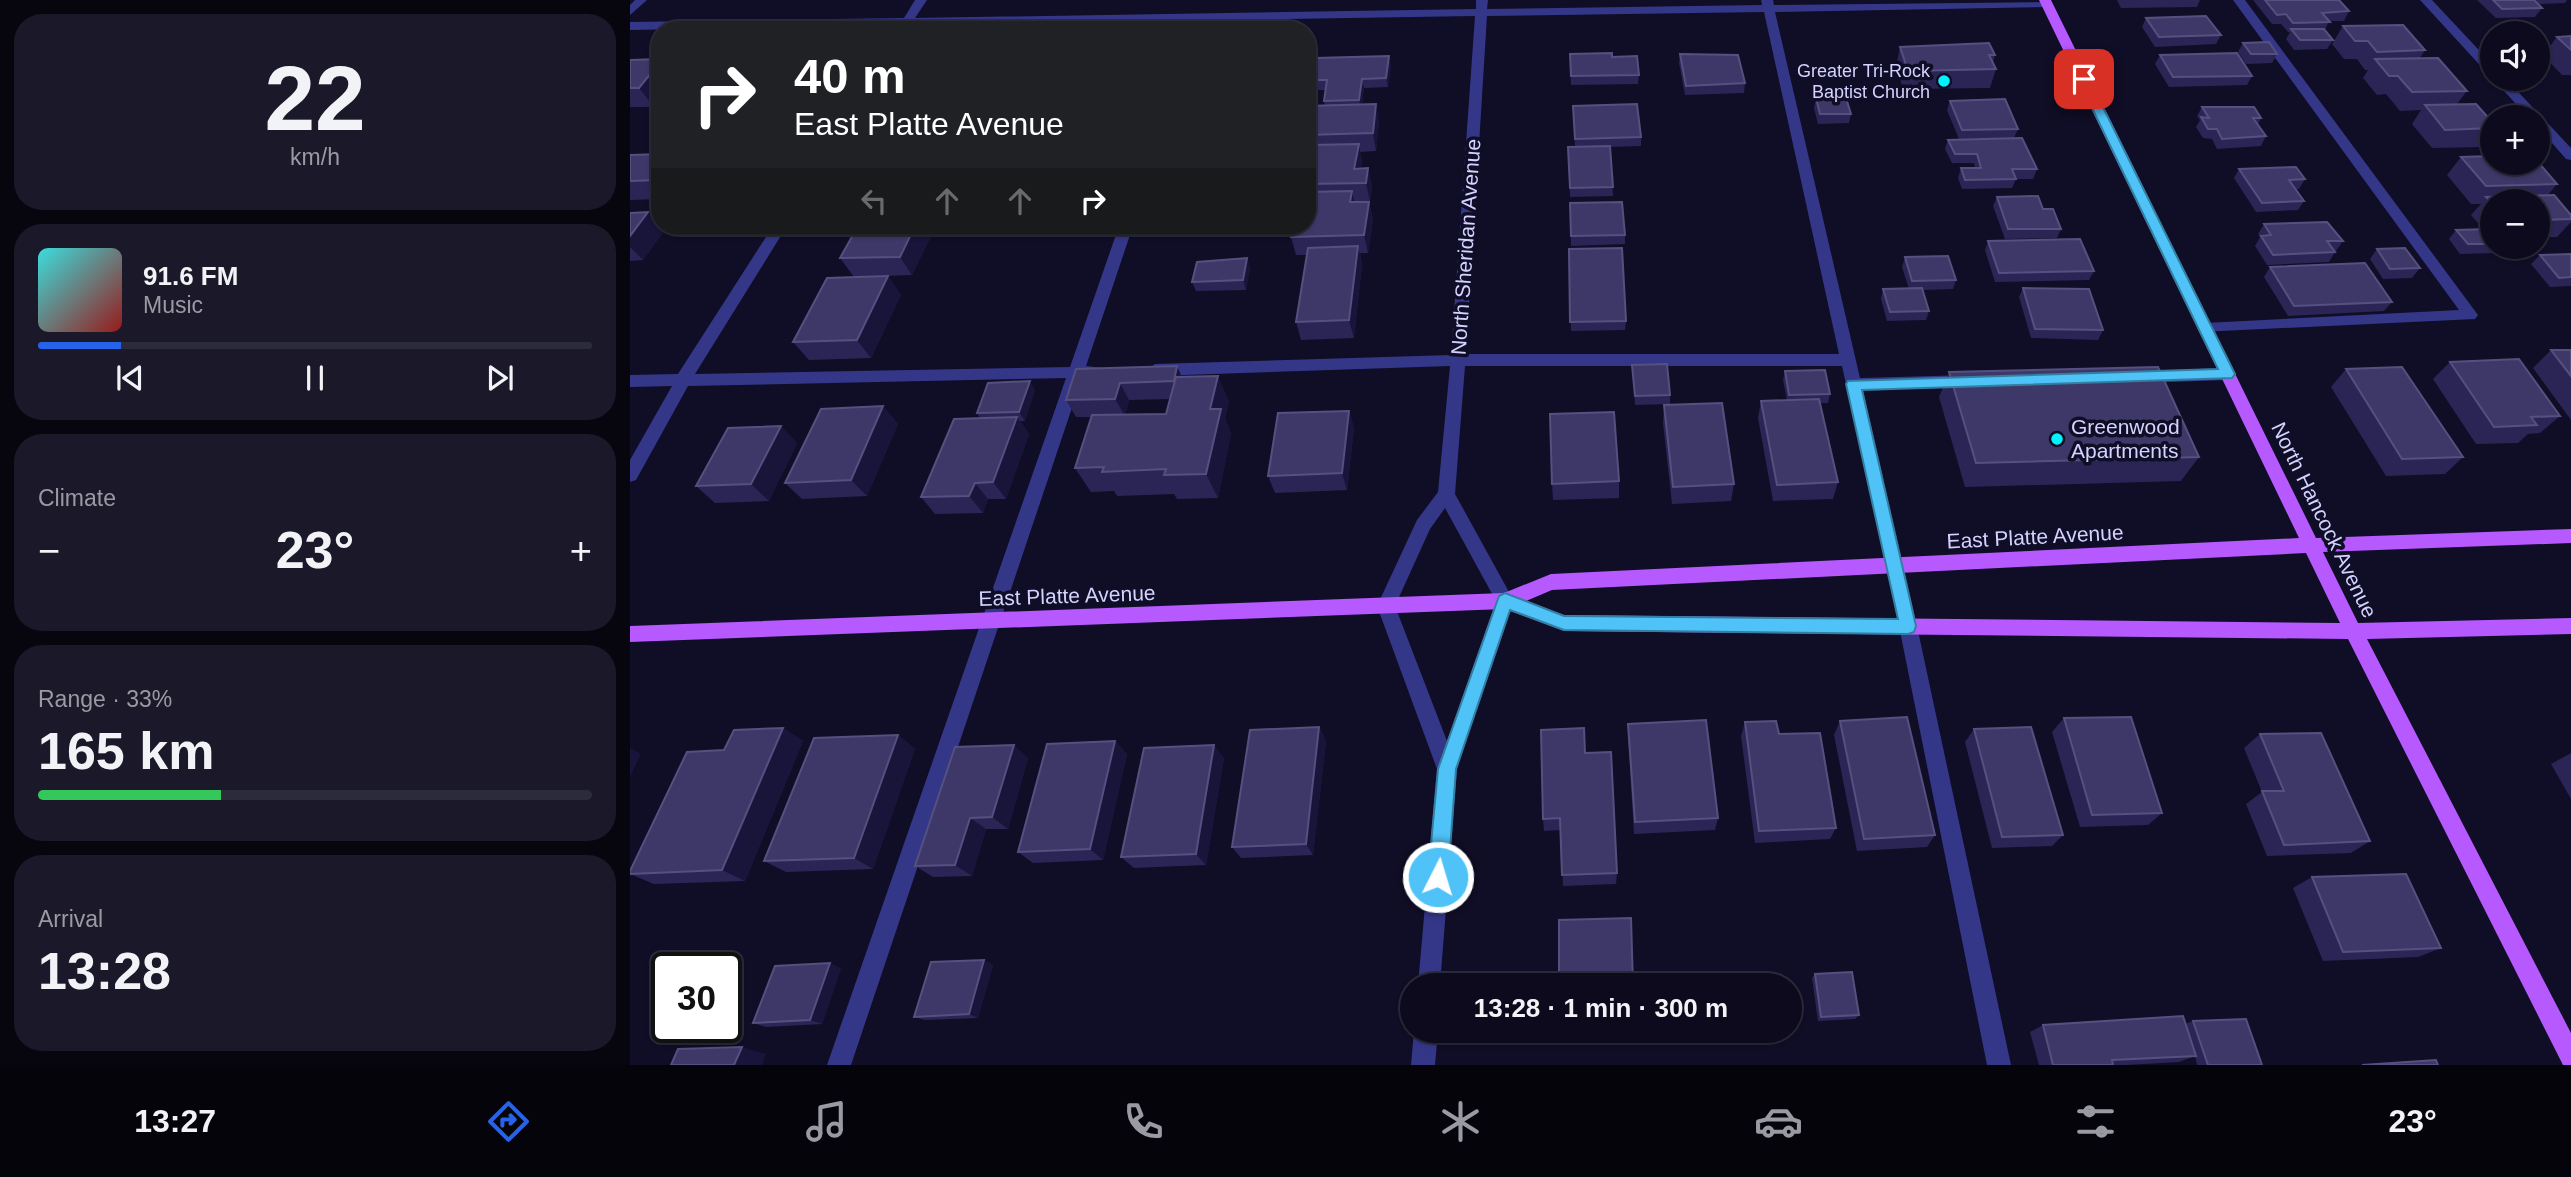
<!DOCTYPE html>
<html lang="en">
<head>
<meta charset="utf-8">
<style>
	body { margin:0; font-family:Arial,sans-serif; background:#1a1829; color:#f1f3f6; height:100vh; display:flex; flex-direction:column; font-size:26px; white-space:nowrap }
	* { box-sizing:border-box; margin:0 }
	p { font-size:23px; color:#9a9aa3 }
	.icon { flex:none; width:38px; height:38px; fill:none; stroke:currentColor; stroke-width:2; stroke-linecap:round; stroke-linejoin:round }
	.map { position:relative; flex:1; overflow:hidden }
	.sheet { display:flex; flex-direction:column; gap:14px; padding:14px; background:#07060f; width:630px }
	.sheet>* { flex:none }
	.top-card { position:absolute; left:21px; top:21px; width:665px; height:214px; border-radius:28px; box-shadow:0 2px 5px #0004,0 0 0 2px #2c2b3b; background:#202124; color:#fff; overflow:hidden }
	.controls { position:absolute; left:1850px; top:21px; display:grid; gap:14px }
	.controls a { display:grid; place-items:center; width:70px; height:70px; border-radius:50%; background:#0c0a1c; box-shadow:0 2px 5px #0004,0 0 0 2px #2c2b3b; font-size:35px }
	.speed { position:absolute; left:21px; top:952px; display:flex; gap:14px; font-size:35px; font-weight:700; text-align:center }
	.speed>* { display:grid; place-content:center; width:91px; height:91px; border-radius:50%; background:#0c0a1c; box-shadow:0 2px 5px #0004,0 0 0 2px #2c2b3b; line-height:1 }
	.speed .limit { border:4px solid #111; border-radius:10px; background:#fff; color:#111 }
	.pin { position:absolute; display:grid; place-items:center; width:60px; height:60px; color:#fff; margin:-30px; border-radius:14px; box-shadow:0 4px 10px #0006 }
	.me { position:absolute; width:77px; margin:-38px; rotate:5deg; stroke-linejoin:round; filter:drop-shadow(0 0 5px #0008) }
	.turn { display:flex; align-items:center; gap:24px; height:147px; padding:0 28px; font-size:32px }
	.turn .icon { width:91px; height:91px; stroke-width:2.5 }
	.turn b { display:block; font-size:49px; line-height:60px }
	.lanes { display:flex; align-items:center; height:66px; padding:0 28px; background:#0003; justify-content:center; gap:35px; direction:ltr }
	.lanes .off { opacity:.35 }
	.big { font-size:52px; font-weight:800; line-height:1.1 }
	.sheet .widget { flex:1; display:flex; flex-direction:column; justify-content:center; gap:10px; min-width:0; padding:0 24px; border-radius:28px; background:#1a1829 }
	.sheet .dial { align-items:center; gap:0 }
	.dial b { font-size:91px; line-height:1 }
	.song { display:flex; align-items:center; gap:21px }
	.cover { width:84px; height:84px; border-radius:10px; background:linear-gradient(135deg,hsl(180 70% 55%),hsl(0 70% 35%)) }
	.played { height:7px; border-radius:4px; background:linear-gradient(90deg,#2563eb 15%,#2c2b3b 15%) }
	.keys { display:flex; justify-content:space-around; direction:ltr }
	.heat { display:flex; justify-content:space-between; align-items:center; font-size:38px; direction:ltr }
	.charge { height:10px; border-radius:5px; background:linear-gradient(90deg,#34c759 33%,#2c2b3b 0) }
	.trip { position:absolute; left:770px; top:973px; width:402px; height:70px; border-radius:35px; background:#0c0a1c; box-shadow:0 2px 5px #0004,0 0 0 2px #2c2b3b; font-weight:800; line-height:70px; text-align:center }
	.tabs { display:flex; height:112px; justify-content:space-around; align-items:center; background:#05040b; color:#9a9aa3 }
	.tabs .icon { width:49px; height:49px }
	.tabs .active { color:#2563eb }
	.tabs b { font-size:32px; color:#f1f3f6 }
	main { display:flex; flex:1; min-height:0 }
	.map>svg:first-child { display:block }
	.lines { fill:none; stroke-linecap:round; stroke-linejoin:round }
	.minor { fill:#343788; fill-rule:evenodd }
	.major { fill:#b659ff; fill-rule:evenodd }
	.wall { fill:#2b2555; fill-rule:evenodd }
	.shaded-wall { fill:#18143a }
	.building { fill:#3d3867; stroke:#55507f; stroke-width:2 }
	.route { fill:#4fc3f7; stroke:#337fa1; stroke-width:2 }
	.poi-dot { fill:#00f4fd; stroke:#100d26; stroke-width:2.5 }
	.labels { text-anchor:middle; stroke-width:7; stroke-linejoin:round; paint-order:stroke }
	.far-poi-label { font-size:18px; fill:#d4d2ff; stroke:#100d26; text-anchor:end }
	.street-label { font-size:21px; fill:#d4d2ff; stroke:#100d26 }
	.poi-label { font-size:21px; fill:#d4d2ff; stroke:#100d26; text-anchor:start }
</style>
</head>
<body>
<main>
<section class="sheet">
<div class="widget dial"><b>22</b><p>km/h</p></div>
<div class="widget">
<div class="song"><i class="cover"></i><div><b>91.6 FM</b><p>Music</p></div></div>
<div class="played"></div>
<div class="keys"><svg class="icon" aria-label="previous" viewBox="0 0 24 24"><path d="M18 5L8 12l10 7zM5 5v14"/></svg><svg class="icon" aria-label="pause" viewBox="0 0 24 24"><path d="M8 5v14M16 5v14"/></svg><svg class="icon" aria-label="next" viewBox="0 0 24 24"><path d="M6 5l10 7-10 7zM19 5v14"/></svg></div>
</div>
<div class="widget"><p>Climate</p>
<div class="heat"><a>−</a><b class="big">23°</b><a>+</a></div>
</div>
<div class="widget"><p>Range · 33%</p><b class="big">165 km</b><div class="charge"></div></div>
<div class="widget"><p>Arrival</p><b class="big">13:28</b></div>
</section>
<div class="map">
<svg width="1941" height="1065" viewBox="0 0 1941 1065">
	<rect width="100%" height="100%" fill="#100d26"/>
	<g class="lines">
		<path class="minor" d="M5 0H17L0 15V5Z
			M285 0H297L285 18 846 9V0H858L857 9 1132 5 1131 0H1143L1144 5 1421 2V6L1417 7 1145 12 1230 378 1339 375 1347 381 1339 387 1233 390 1287 626 1381 1065H1357L1269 626 1212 366H835L825 494 884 601 827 769 810 985H788L807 769 747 606 787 520 808 492 820 366 525 376 517 370 525 364 821 355 845 16 281 25 277 30 270 29 269 25 0 30V22L274 18ZM1134 12 1209 354H836L857 16ZM815 508 866 601 817 741 765 606 800 529Z
			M1603 0H1615L1845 311 1848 315 1845 319 1570 332 1567 328 1570 324 1575 323 1829 310Z
			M1790 0H1802L1862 64V75L1858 74Z
			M1863 79H1876L1941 148V160L1936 159 1908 127V117H1898Z
			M143 226H157L65 374 440 367 489 226H503L456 366 472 368 474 372 466 378H452L221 1065H197L436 378 58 386 6 480 0 482V460L42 386 0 387V375L48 374Z
			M1597 368 1605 374 1597 380 1510 383 1502 377 1510 371Z
			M784 1031H808L805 1065H781Z"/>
		<path class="major" d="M1409 0H1421L1686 538 1941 529V543L1693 552 1728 623 1941 618V634L1737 639 1941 1033V1065H1933L1718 639 934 631 875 609 0 642V626L874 593 921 574 1669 538ZM1676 553 1710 623 934 615 896 601 922 590Z"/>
	</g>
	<path class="wall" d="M1487 0H1570L1567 7 1491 8Z
		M1623 0H1709L1719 11 1714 21H1699L1695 30 1703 40 1697 49 1664 50 1656 39 1660 32H1658L1651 24H1642Z
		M1847 0H1937L1935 3 1908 4 1912 8 1905 17 1866 18Z
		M1516 18 1591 35 1586 44 1525 47 1512 27Z
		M1713 26 1795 50 1790 58 1837 91 1827 104 1862 122V135L1853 147 1802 148 1782 124 1791 110 1770 111 1756 94 1747 95 1733 78 1738 70H1735L1727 59H1714L1702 44Z
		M1941 36V75H1932L1913 55 1927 37Z
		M1613 43 1647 54 1642 63 1616 64 1608 52Z
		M1270 47 1365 55 1363 63 1366 69 1360 88 1273 89 1266 66Z
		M940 54 1009 75 1008 84 941 85Z
		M1050 54 1115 83 1114 93 1055 95 1049 63Z
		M1530 55 1622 76 1617 85 1539 87 1525 64Z
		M0 60 24 107H0Z
		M761 65 758 87 734 88 732 104 749 122 746 151 730 152 732 162 731 168H738L742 187 740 201 724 202H739L743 220 738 253H730L732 264 724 338 671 340 666 322 677 255H666L661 237 677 226V110L695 106 694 101 695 90H683L681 80Z
		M1186 98 1221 114 1219 123 1188 124 1184 108Z
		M1320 101 1388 129 1384 138 1329 139 1317 110Z
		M943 106 1011 137V146L980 147 983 196 940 197 938 147H945Z
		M1572 107 1631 118 1628 124 1636 136 1631 146 1587 149 1582 139 1573 138 1566 127 1570 120 1567 116Z
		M1318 140 1407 169 1403 179H1386L1382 188 1332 189 1328 178 1331 168H1345L1344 163H1322L1315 149Z
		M30 154V199L0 200V155Z
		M1831 157 1927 184 1918 195 1941 215V222L1927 237H1914L1908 245V201H1862V247H1906L1902 250 1870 251 1868 248 1864 253 1830 254 1819 239 1826 230 1853 229 1841 215 1851 204H1841L1817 175Z
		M1609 169 1675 179 1669 189H1666L1674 201 1668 210 1626 212 1604 178Z
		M1367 197 1413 209 1431 229 1427 238 1375 239 1363 206Z
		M940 203 995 235V244L941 246Z
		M0 213 34 231 13 260 0 261Z
		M1634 224 1713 241 1706 251H1704L1705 252 1699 262 1637 265 1625 246 1630 237 1628 234Z
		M306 226 282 275 224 277 210 258Z
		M505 226H558L557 231 508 233Z
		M1358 241 1464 271 1459 280 1365 282 1355 250Z
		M939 249 996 321 995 330 941 331Z
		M1747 249 1790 268 1782 278 1753 279 1740 259Z
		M1941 254V286L1920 287 1901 264 1910 255Z
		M1275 257 1326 280 1323 289 1293 290 1299 311 1296 320 1257 321 1251 299 1253 289H1279L1272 267Z
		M617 258 620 268 616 290 566 291 562 282Z
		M1640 267 1762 302 1754 311 1658 316 1634 277Z
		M258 276 271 295 241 358 179 360 163 342Z
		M1393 288 1473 330 1468 340 1401 338 1389 297Z
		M1921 350H1941V420L1903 368Z
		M1820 362 1930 416 1910 433 1898 434 1888 443 1846 444 1803 379Z
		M1002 365 1040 395V404L1005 405Z
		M446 369 552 377 599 401 595 418 601 434 588 498 547 499 544 494 487 496 484 491 461 492 445 468 461 417H446L436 400ZM540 399 536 414 495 415 499 400Z
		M1716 369 1833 457 1815 474 1756 476 1701 387Z
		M1155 371 1200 394 1198 403H1190L1208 482 1203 499 1143 501 1128 418 1131 401 1157 400 1153 380Z
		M1319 372 1569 457 1551 481 1335 487 1309 397Z
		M405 390 395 421H390L399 434 376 499H358L353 513 305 514 291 497 350 418 347 413Z
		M1034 405 1104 484 1101 501 1042 504 1033 423Z
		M253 406 268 424 237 496 172 499 155 483Z
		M719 411 724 428 717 490 645 493 638 476Z
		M151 426 167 443 139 501 85 503 66 486Z
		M989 481V498L923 500 922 484Z
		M1434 718 1532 813 1518 825 1450 827 1422 732Z
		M1210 721 1305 835 1297 847 1227 851 1204 735Z
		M1115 722 1149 734 1206 828 1200 839 1125 843 1111 736Z
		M998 724 1088 818 1085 830 1004 834 998 737Z
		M689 727 696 741 683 855 611 858 602 847Z
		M153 728 173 741 115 881 24 884 0 874V871L94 750Z
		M1344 729 1433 835 1422 846 1362 848 1335 742Z
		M1630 734 1740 841 1721 853 1637 856 1616 804 1632 792 1614 748Z
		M268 735 285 749 243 869 156 872 134 861Z
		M485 741 497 754 473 860 403 863 388 852Z
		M955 753 987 873 986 884 933 886 931 830 914 831 913 819Z
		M1941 753V799L1921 764Z
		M398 758 378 829H356L342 876 303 877 285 866Z
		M594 758 576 865 504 868 491 857Z
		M1682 877 1811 948 1788 957 1693 961 1663 888Z
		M354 960 363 965 348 1018 295 1020 284 1017Z
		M211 968 192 1024 136 1027 123 1023Z
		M1185 974 1229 1015 1225 1019 1188 1021 1182 978Z
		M1563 1021 1632 1065H1567L1565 1056 1549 1062 1496 1065H1409L1400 1032 1413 1025 1555 1024Z"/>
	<path class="shaded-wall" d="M759 56 761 65 758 87 756 78Z
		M30 62V99L24 107 9 88Z
		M732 79 734 88 731 109 729 100Z
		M746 104 749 122 746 151 743 133Z
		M729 144 732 162 729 183 724 169Z
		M738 168 742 187 740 201 736 183Z
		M722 191 726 210 720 202Z
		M739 202 743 220 738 253 734 235Z
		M18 212 34 231 13 260 0 247V236Z
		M285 226H306L282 275 270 257Z
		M728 246 732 264 724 338 719 320Z
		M617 258 620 268 616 290 613 280Z
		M258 276 271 295 241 358 227 340Z
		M547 366 555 384 552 399 544 381Z
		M588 376 599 401 595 418 601 434 588 498 576 474 580 409Z
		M400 381 405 390 395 421 389 412Z
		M490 383 499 400 495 416 485 399Z
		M253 406 268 424 237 496 221 480Z
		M719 411 724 428 717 490 712 473Z
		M387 417 399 434 376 499 363 482Z
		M151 426 167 443 139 501 121 484Z
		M345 483 358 499 353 513 339 496Z
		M689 727 696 741 683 855 676 844Z
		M153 728 173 741 115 881 92 870Z
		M268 735 285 749 243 869 224 858Z
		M485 741 497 754 473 860 460 849Z
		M384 745 398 758 378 829 362 817Z
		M584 745 594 758 576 865 566 854Z
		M0 748 11 754 0 777Z
		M340 818 356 829 342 876 325 865Z
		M354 960 363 965 348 1018 339 1014Z
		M200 963 211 968 192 1024 180 1020Z
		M112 1047 136 1054 132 1065H104Z"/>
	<path class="building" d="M1635 0H1709L1719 11 1692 13 1700 22 1663 23 1656 14 1647 15Z
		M1863 0H1904L1912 8 1872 9Z
		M1576 16 1591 35 1529 37 1516 18Z
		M1773 25 1795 50 1747 52 1738 41H1725L1713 26Z
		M1661 29H1694L1703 40H1670Z
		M1941 36V50L1927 37Z
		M1639 42 1647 54H1621L1613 43Z
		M1359 43 1365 55H1359L1366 69 1278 71 1270 47Z
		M982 53V57L1007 56 1009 75 941 76 940 54Z
		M1607 53 1622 76 1543 77 1530 55Z
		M1050 54 1108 55 1115 83 1056 86Z
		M759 56 756 78 732 79 729 100 694 101 697 80H681L685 58Z
		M1808 58 1837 91 1782 92 1768 76H1759L1745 59Z
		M30 59V62L9 88H0V60Z
		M1186 98H1216L1221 114H1190Z
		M1375 99 1388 129 1332 130 1320 101Z
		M746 104 743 133 677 135 678 106Z
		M1007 104 1011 137 945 139 943 106Z
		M1846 104 1862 122V128L1815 130 1795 105Z
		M1572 107H1624L1631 118H1623L1636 136 1592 139 1587 129H1578L1571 117 1579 118Z
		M1392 138 1407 169H1382L1386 179 1335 180 1331 168H1351L1347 154H1325L1318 140Z
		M729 144 724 169 738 168 736 183 677 184V151H679L680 145Z
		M980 146 983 187 940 188 938 147Z
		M30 154V180L0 181V155Z
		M1862 156V163H1908V162L1927 184 1856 186 1831 157Z
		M1666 167 1675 179 1659 180 1674 201 1632 203 1609 169Z
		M722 191 720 202H739L734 235 661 237 663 226H677V192Z
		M1924 195 1941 215V219L1909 220 1919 232H1908V201H1862V203L1856 197Z
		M1408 196 1413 209H1423L1431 229H1378L1367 197Z
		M992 202 995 235 941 236 940 203Z
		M18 212 0 236V213Z
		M1697 222 1713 241H1697L1705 252 1643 255 1631 236 1641 235 1634 224Z
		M228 226H285L270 257 210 258Z
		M1860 229 1862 231V244H1838L1826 230Z
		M1450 239 1464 271 1369 273 1358 241Z
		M728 246 719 320 666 322 678 248Z
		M992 248 996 321 940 322 939 249Z
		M1775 248 1790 268 1760 269 1747 249Z
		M1941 254V277L1929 278 1910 255Z
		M1318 256 1326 280 1282 281 1275 257Z
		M617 258 613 280 562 282 567 262Z
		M1735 263 1762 302 1664 306 1640 267Z
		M258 276 227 340 163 342 197 278Z
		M1292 288 1299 311 1260 312 1253 289Z
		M1393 288 1459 289 1473 330 1405 329Z
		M1921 350H1941V376Z
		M1889 359 1930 416 1901 417 1907 425 1864 427 1820 362Z
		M1037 364 1040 395 1005 396 1002 365Z
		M547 366 544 381 490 383 485 399 436 400 446 369Z
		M1528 367 1569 457 1346 463 1319 372Z
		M1772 367 1833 457 1772 459 1716 369Z
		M1195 370 1200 394 1159 395 1155 371Z
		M588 376 580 409H591L576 474 534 475 536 469 472 472 474 467 445 468 462 415 536 414 546 377Z
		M400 381 389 412 347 413 358 383Z
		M1189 399 1208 482 1147 485 1131 401Z
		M1092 403 1104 484 1043 487 1034 405Z
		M253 406 221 480 155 483 191 409Z
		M719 411 712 473 638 476 648 413Z
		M984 412 989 481 922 484 920 414Z
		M387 417 363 482 345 483 339 496 291 497 324 419Z
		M151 426 121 484 66 486 98 428Z
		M1277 717 1305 835 1234 839 1210 721Z
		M1501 717 1532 813 1462 815 1434 718Z
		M1076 720 1088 818 1005 822 998 724Z
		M1146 721 1149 734 1190 733 1206 828 1129 831 1115 722Z
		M689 727 676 844 602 847 620 730Z
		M1401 727 1433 835 1372 837 1344 729Z
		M153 728 92 870 0 874V871L57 752 94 750 104 730Z
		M954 728 955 753 981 752 987 873 932 875 930 818 913 819 911 730Z
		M1691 733 1740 841 1654 845 1632 791H1654L1630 734Z
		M268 735 224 858 134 861 184 738Z
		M485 741 460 849 388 852 417 744Z
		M384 745 362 817 340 818 325 865 285 866 325 747Z
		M584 745 566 854 491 857 514 748Z
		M1776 874 1811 948 1713 952 1682 877Z
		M1001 918 1003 985H929V920Z
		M354 960 339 1014 284 1017 301 962Z
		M200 963 180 1020 123 1023 145 966Z
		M1222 972 1229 1015 1191 1017 1185 974Z
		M1553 1016 1566 1056 1482 1060 1483 1065H1423L1413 1025Z
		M1616 1019 1632 1065H1578L1563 1021Z
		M112 1047 104 1065H41L48 1049Z
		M1806 1060 1808 1065H1732Z"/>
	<path class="route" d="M1454 75 1459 79 1605 374 1602 378 1232 390 1286 626 1284 632 1278 634 934 630 880 610 826 769 818 877 815 884 808 887 801 884 798 877 808 769 869 596 875 593 934 616 1268 619 1216 384 1218 381 1588 369 1448 79Z"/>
	<g class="poi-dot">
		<circle cx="1314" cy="81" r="7"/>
		<circle cx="1427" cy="439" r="7"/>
	</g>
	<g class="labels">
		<g class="far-poi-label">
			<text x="1300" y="77">Greater Tri-Rock<tspan x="1300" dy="21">Baptist Church</tspan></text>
		</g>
		<g class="street-label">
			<text transform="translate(836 247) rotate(-86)" y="7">North Sheridan Avenue</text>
			<text transform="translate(1694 520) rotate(64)" y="7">North Hancock Avenue</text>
			<text transform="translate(1405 537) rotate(-3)" y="7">East Platte Avenue</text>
			<text transform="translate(437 596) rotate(-2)" y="7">East Platte Avenue</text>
		</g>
		<g class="poi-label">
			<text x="1441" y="434">Greenwood<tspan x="1441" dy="24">Apartments</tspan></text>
		</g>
	</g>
</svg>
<div class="controls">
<a><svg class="icon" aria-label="sound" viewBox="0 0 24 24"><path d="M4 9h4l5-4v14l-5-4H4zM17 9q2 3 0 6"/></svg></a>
<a>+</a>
<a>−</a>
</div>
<div class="speed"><div class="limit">30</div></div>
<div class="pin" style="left:1454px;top:79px;background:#d93025"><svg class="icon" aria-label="arrive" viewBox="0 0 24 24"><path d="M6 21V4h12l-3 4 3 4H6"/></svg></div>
<svg class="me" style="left:808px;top:877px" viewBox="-20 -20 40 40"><circle r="17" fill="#4fc3f7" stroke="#fff" stroke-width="3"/><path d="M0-11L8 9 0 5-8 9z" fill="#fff"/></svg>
<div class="trip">13:28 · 1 min · 300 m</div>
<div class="top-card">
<div class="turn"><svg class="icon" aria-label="right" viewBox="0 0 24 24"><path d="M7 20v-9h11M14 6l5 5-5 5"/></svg><div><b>40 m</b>East Platte Avenue</div></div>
<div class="lanes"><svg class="icon off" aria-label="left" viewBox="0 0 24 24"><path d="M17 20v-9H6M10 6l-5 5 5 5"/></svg><svg class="icon off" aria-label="ahead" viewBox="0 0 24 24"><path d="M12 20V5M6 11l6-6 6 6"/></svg><svg class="icon off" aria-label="ahead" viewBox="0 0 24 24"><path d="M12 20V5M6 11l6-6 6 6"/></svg><svg class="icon" aria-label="right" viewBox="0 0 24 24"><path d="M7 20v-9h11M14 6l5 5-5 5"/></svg></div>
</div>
</div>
</main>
<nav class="tabs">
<b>13:27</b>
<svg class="icon active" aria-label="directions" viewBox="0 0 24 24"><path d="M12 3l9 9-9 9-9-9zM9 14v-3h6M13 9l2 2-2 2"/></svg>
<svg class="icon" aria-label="music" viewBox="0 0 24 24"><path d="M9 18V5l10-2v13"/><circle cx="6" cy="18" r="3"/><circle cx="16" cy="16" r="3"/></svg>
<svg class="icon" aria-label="phone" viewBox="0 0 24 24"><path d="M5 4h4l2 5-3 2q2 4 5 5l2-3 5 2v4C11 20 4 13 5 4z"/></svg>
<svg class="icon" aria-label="climate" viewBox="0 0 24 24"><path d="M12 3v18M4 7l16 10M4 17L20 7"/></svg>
<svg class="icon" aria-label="car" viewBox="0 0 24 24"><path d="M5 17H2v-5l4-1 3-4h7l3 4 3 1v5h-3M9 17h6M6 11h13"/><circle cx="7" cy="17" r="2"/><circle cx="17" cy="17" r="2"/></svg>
<svg class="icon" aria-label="filters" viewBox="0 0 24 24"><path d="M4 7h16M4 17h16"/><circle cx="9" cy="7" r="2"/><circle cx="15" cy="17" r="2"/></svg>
<b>23°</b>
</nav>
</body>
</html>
